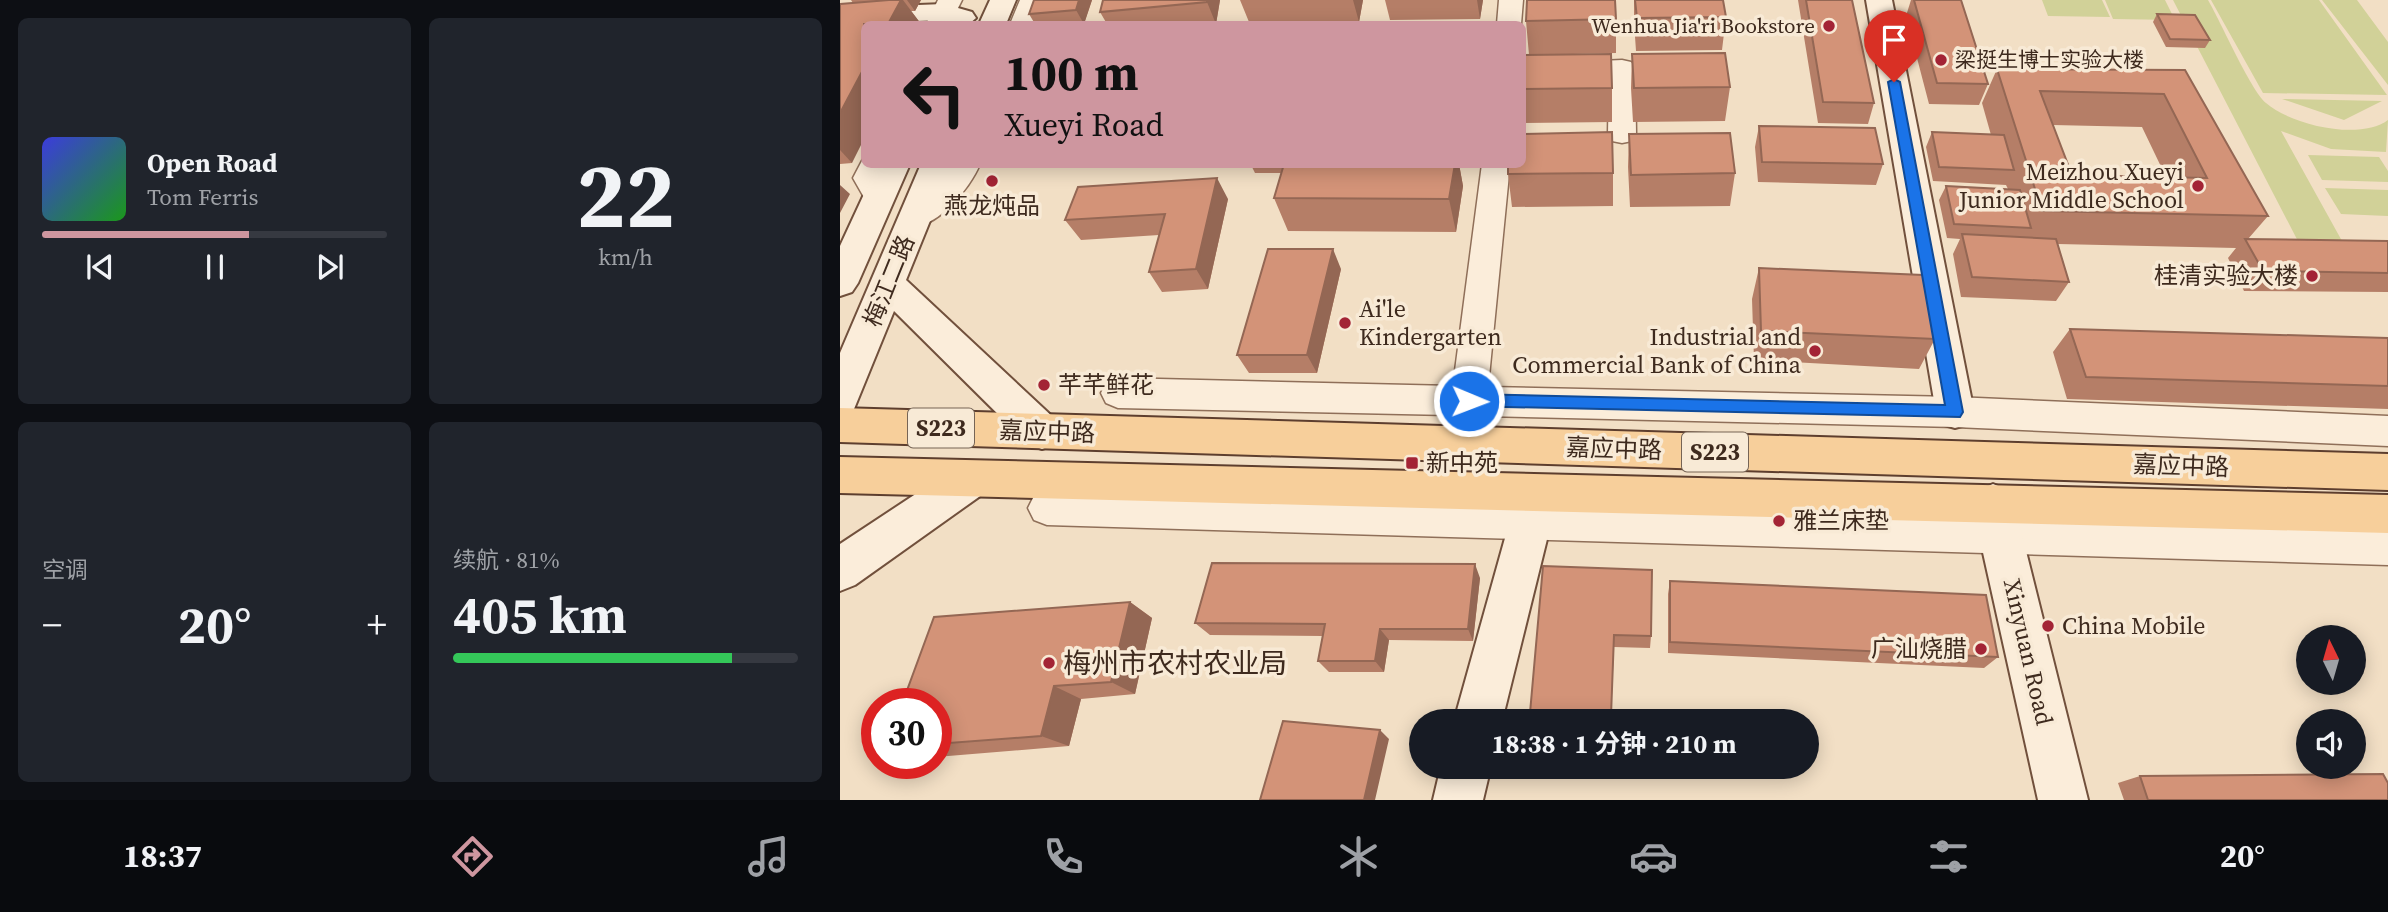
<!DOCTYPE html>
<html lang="zh">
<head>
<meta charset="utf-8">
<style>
	body { margin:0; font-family:"Source Serif 4","Noto Sans SC",serif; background:#20242c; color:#f1f3f6; height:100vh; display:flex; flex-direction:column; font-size:26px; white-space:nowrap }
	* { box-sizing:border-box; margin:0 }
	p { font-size:23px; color:#9ea1a6 }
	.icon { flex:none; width:38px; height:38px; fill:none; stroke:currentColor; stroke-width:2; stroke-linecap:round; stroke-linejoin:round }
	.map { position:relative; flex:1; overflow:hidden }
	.drawer { display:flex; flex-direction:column; gap:18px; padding:18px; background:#0d0f14; width:840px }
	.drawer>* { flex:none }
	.guide { position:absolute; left:21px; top:21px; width:665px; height:147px; border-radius:10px; box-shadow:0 4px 18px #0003; background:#ce969f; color:#111; overflow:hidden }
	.needle { width:46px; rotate:355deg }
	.fabs { position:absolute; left:1456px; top:625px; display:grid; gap:14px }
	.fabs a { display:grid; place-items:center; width:70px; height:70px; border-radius:50%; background:#171b24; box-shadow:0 4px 18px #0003; font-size:35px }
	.speed { position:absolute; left:21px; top:688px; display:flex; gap:14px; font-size:35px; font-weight:700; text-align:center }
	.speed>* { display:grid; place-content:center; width:91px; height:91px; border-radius:50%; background:#171b24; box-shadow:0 4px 18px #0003; line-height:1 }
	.speed .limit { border:10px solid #d22; background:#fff; color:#111 }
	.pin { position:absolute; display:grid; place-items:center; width:60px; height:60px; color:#fff; margin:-72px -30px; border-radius:50% 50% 50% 0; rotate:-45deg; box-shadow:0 0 7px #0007 }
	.pin .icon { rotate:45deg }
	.me { position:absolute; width:77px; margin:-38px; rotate:91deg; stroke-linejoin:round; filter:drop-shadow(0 0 5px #0008) }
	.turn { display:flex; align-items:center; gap:24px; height:147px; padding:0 28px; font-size:32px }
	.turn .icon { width:91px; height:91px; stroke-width:2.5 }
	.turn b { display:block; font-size:49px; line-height:60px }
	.big { font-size:52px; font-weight:700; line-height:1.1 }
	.drawer .tile { flex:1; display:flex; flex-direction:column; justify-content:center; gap:10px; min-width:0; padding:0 24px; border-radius:10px; background:#20242c }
	.drawer .dial { align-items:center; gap:0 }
	.dial b { font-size:91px; line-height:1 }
	.song { display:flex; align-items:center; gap:21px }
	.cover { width:84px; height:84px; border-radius:10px; background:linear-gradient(135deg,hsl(240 70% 55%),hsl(120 70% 35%)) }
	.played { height:7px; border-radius:4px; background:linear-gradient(90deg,#ce969f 60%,#363941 60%) }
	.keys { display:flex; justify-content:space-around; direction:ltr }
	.heat { display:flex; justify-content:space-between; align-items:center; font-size:38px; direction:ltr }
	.charge { height:10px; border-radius:5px; background:linear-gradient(90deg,#34c759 81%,#363941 0) }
	.drawer .tiles { flex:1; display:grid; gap:18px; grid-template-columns:repeat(2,1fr) }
	.trip { position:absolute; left:569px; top:709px; width:410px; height:70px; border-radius:35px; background:#171b24; box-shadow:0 4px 18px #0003; font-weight:700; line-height:70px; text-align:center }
	.dock { display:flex; height:112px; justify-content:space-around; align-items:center; background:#090b0e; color:#9ea1a6 }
	.dock .icon { width:49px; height:49px }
	.dock .active { color:#ce969f }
	.dock b { font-size:32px; color:#f1f3f6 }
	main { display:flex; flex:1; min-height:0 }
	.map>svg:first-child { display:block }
	.green { fill:#d1d198 }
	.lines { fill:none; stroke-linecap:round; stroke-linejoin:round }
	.street-casing { stroke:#8f6f59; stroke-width:3 }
	.secondary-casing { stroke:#71503c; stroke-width:4 }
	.primary-casing { stroke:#5d3e2e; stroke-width:4 }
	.street { fill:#fbedda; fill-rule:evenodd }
	.secondary { fill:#fbedda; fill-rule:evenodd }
	.primary { fill:#f7cf9b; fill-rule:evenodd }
	.wall { fill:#b57e67; fill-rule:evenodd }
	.shaded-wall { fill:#946754 }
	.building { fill:#d39378; stroke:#946754; stroke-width:2; fill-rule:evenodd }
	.route { fill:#1a73e8; stroke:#114b97; stroke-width:2 }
	.poi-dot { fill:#a32435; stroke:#f8ead6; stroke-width:2.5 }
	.labels { text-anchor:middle; stroke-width:7; stroke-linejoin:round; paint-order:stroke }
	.far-poi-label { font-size:21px; fill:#3e2a1e; stroke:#f8ead6; text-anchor:end }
	.shield { fill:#f8ead6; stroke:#766455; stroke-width:2 }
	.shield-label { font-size:23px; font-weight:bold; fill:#3e2a1e }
	.poi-label { font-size:24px; fill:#3e2a1e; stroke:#f8ead6; text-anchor:start }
	.street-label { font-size:24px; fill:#3e2a1e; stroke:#f8ead6 }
	.near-poi-label { font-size:28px; fill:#3e2a1e; stroke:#f8ead6; text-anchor:start }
</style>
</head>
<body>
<main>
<section class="drawer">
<div class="tiles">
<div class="tile">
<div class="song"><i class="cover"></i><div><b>Open Road</b><p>Tom Ferris</p></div></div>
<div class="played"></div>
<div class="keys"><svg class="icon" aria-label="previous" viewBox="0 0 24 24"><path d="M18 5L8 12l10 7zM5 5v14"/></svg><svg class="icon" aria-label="pause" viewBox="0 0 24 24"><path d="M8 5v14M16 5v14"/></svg><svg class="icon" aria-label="next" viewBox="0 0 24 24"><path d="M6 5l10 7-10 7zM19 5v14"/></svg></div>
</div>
<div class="tile dial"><b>22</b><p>km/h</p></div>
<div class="tile"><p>空调</p>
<div class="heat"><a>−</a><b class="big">20°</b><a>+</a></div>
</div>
<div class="tile"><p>续航 · 81%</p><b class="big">405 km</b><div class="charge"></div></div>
</div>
</section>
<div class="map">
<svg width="1548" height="800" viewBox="0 0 1548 800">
	<rect width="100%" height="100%" fill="#f2dfc5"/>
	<path class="green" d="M1202 0H1262L1270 17 1208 16Z
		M1265 0H1325L1335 20 1273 19Z
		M1333 0H1368C1381 22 1410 89 1426 103 1451 125 1520 141 1548 120L1546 152 1491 149 1441 131 1507 250 1462 249Z
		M1371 0H1479L1547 95 1423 93Z
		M1482 0H1517L1548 42V85Z
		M1442 99 1542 101 1504 120Z
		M1468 155 1539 157 1548 171V182L1482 180Z
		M1485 188 1548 190V216L1501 214Z"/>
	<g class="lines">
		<defs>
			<path id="street" d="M98 0H122L110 24H86Z
				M180 0H204L194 24H170Z
				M659 0H683L681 24H657Z
				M782 60 791 62 795 68 796 134 792 141 782 143 772 141 768 134 769 76 716 75 712 69 716 63Z
				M24 157V164H48L43 178 54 199 49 206 39 209 29 206 13 178Z
				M111 164H140C130 189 93 234 64 226L60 218 64 210 107 175Z
				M642 164H670L648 387 1115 397 1548 416V446L1115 427 645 416 639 435 626 439 613 435 608 424 609 415 278 408 266 403 261 393 266 383 278 378 613 386Z
				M207 491 1548 529V565L207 525 194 520 188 508 194 496Z"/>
			<path id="secondary" d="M150 0H176L166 24H139Z
				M1026 0H1052L1134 412 1129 424 1115 428 1101 424 1096 412Z
				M104 4 132 12 136 18 129 24 102 20 0 24V8Z
				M38 164H70L18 283 12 292 0 296V246Z
				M81 164H113L66 280 216 420 222 432 216 444 202 449 188 444 54 311 14 409 0 414V353Z
				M129 463 143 468 149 481 143 494 15 585 0 591V544L115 468Z
				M1153 484 1168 490 1174 503 1248 800H1198L1132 503 1138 490Z
				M688 511 703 517 709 531 662 721H614L667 531 673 517Z
				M601 766H651L643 800H593Z"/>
			<path id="primary" d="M0 408 1548 454V490L0 442Z
				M0 457 1548 495V533L0 493Z"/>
		</defs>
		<use href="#street" class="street-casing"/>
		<use href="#secondary" class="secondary-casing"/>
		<use href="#primary" class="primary-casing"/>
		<use href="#street" class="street"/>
		<use href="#secondary" class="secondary"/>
		<use href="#primary" class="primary"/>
	</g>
	<path class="wall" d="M11 0H81L75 11H71L81 24H24L12 163 0 164V4L13 3Z
		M194 0H252L244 24H195L189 14Z
		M263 0H380L376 24H267L260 12Z
		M400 0H523L519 22 466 24H447L445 21 409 22Z
		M545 0H643L640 19 550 20Z
		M794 0H883L886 17 882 50 796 51 794 22Z
		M958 0H1012L1034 103 1028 124 978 123Z
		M1071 0H1121L1148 84 1139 105 1089 104 1066 16Z
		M1317 14 1370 40 1365 48 1326 47 1313 22Z
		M776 19V53L689 55 686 21Z
		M792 54 890 87 885 121 793 122 791 88Z
		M682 55 772 88V122L682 123Z
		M1157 69 1345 70 1428 216 1408 239 1548 241V292L1404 291 1388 258 1396 248 1218 244 1229 282 1216 301 1121 297 1113 254 1120 239 1107 238 1099 200 1106 186 1168 189 1166 185 1093 181 1086 147 1092 132 1151 135 1142 103ZM1213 125 1302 127 1326 177 1232 175Z
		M919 126 1043 164 1036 185 918 182 915 147Z
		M789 134 895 173 890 206 790 207 788 167Z
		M372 164H619L623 186 616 232 448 231 434 198 442 173H415L411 165Z
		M773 173V206L672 207 668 174Z
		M388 199 368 289 322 292 309 272 319 235 241 240 225 220Z
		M919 268 1095 339 1079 369 914 360 912 299Z
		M501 269 477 373H409L397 355Z
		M1230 329 1548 338V409L1227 399 1213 352Z
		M812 570 811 636 810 648 774 647 771 721H693L690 713Z
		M640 578 633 641 549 640 544 672H489L478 661 483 636 370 635 355 623Z
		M830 581 1158 657 1144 668 828 653V594Z
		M290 602 312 618 295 694 241 699 229 746 96 757V704Z
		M1300 776 1548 800H1284L1278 783Z"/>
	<path class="shaded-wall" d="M61 0H63L81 24H48Z
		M67 0H81L75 11Z
		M239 0H252L244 24 236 10Z
		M367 0H380L376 24 367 2Z
		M513 0H523L519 22Z
		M637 0H643L640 19Z
		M24 68V139L12 163 0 150V113Z
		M615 164H619L623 186 616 232 609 199Z
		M377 178 388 199 368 289 356 269Z
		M0 185 10 194 0 213Z
		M493 249 501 269 477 373 467 355Z
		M635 564 640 578 633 641 628 629Z
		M290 602 312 618 295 694 271 682Z
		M540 629 549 640 544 672 535 661Z
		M214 686 241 699 229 746 201 736Z
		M540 730 549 739 535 800H524Z"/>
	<path class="building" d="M49 0H61L48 24H24V68L0 113V4Z
		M194 0H239L236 10 189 14Z
		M263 0H367V2L260 12Z
		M687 0H775L776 19 686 21Z
		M795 0H883L886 17 797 18Z
		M966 0H1012L1034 103 983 102Z
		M1074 0H1121L1148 84 1097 83Z
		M1317 14 1355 15 1370 40 1330 39Z
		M885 53 890 87 794 88 792 54Z
		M771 54 772 88 682 89V55Z
		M1157 69 1345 70 1428 216 1202 211ZM1200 91 1324 94 1367 178 1232 175Z
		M919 126 1035 128 1043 164 922 162Z
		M772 132 773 173 668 174V164H682V134Z
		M1092 132 1164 135 1174 170 1099 167Z
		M890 133 895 173 791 175 789 134Z
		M444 164H615L609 199 434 198Z
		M377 178 356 269 309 272 325 214 225 220 238 187Z
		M1106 186 1180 190 1191 228 1114 224Z
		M1122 234 1216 239 1229 282 1132 277Z
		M1405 239 1548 241V273L1423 271Z
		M428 249H493L467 355H397Z
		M919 268 1083 275 1095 339 921 331Z
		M1230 329 1548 338V386L1246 377Z
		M372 563 635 564 628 629H540L535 661H478L485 624 355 623Z
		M703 566 812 570 811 636 774 635 771 716 690 713Z
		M830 581 1146 595 1158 657 830 642Z
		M290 602 271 682 214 686 201 736 96 744V704H62L94 617Z
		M443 721 540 730 524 800H420Z
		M1543 774 1548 783V800H1308L1300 776Z"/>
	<path class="route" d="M1054 79 1060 82 1123 412 1120 417 623 406V396L629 394 1105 405 1048 82Z"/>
	<g class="poi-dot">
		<circle cx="989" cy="26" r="7"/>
		<circle cx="1101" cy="60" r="7"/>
		<circle cx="152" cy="181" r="7"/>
		<circle cx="1358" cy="186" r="7"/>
		<circle cx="1472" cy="276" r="7"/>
		<circle cx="505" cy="323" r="7"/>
		<circle cx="975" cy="351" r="7"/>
		<circle cx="204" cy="385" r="7"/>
		<rect x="565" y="456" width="14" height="14" rx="3.5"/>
		<circle cx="939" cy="521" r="7"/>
		<circle cx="1208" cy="626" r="7"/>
		<circle cx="1141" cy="649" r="7"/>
		<circle cx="209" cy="663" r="7"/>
	</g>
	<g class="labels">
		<g class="far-poi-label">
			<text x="975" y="33">Wenhua Jia'ri Bookstore</text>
			<text x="1115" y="67" text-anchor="start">梁挺生博士实验大楼</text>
		</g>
		<g class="shield">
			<rect x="68" y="408.5" width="66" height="39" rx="5"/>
			<rect x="842" y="432.5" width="66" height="39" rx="5"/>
		</g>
		<g class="shield-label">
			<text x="101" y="436">S223</text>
			<text x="875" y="460">S223</text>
		</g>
		<g class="poi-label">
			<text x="1344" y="180" text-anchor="end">Meizhou Xueyi<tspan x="1344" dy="28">Junior Middle School</tspan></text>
			<text x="152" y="214" text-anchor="middle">燕龙炖品</text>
			<text x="1458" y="284" text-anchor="end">桂清实验大楼</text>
			<text x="519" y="317">Ai'le<tspan x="519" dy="28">Kindergarten</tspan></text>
			<text x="961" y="345" text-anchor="end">Industrial and<tspan x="961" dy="28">Commercial Bank of China</tspan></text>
			<text x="218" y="393">芊芊鲜花</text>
			<text x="586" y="471">新中苑</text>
			<text x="953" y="529">雅兰床垫</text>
			<text x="1222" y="634">China Mobile</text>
			<text x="1127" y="657" text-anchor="end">广汕烧腊</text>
		</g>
		<g class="street-label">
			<text transform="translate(49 281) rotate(-68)" y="8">梅江二路</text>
			<text transform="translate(207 432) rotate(2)" y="8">嘉应中路</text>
			<text transform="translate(774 449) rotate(2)" y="8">嘉应中路</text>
			<text transform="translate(1341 466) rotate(2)" y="8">嘉应中路</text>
			<text transform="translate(1188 652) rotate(77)" y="8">Xinyuan Road</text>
		</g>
		<g class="near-poi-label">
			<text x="223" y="673">梅州市农村农业局</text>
		</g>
	</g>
</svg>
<div class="fabs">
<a><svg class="needle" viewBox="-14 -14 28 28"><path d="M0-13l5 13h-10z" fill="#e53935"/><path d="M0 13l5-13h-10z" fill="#9ea1a6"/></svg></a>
<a><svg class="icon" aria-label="sound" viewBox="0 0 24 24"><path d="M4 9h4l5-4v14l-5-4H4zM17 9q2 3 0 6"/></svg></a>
</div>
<div class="speed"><div class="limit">30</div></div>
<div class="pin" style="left:1054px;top:82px;background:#d93025"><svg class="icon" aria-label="arrive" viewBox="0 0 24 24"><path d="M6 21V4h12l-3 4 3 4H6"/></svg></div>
<svg class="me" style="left:629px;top:401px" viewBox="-20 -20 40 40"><circle r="17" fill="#1a73e8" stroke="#fff" stroke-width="3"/><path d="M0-11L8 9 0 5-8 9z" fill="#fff"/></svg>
<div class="trip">18:38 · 1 分钟 · 210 m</div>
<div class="guide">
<div class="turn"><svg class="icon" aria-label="left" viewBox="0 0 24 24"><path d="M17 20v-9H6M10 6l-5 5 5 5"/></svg><div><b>100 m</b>Xueyi Road</div></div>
</div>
</div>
</main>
<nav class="dock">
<b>18:37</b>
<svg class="icon active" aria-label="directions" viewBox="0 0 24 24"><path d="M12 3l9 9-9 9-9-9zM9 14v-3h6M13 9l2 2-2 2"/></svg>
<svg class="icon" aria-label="music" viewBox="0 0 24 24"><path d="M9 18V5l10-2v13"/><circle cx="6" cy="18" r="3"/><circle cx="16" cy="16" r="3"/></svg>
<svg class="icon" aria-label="phone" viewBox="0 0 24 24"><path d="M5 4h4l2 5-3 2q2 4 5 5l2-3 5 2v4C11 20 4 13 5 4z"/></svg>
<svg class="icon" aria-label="climate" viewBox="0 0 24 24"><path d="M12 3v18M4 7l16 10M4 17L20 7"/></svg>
<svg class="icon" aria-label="car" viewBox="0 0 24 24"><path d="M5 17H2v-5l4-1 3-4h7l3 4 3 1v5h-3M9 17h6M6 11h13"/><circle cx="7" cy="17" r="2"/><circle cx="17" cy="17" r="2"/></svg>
<svg class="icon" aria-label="filters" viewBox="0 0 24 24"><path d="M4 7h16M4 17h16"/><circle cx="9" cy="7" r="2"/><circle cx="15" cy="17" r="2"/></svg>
<b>20°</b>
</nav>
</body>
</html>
